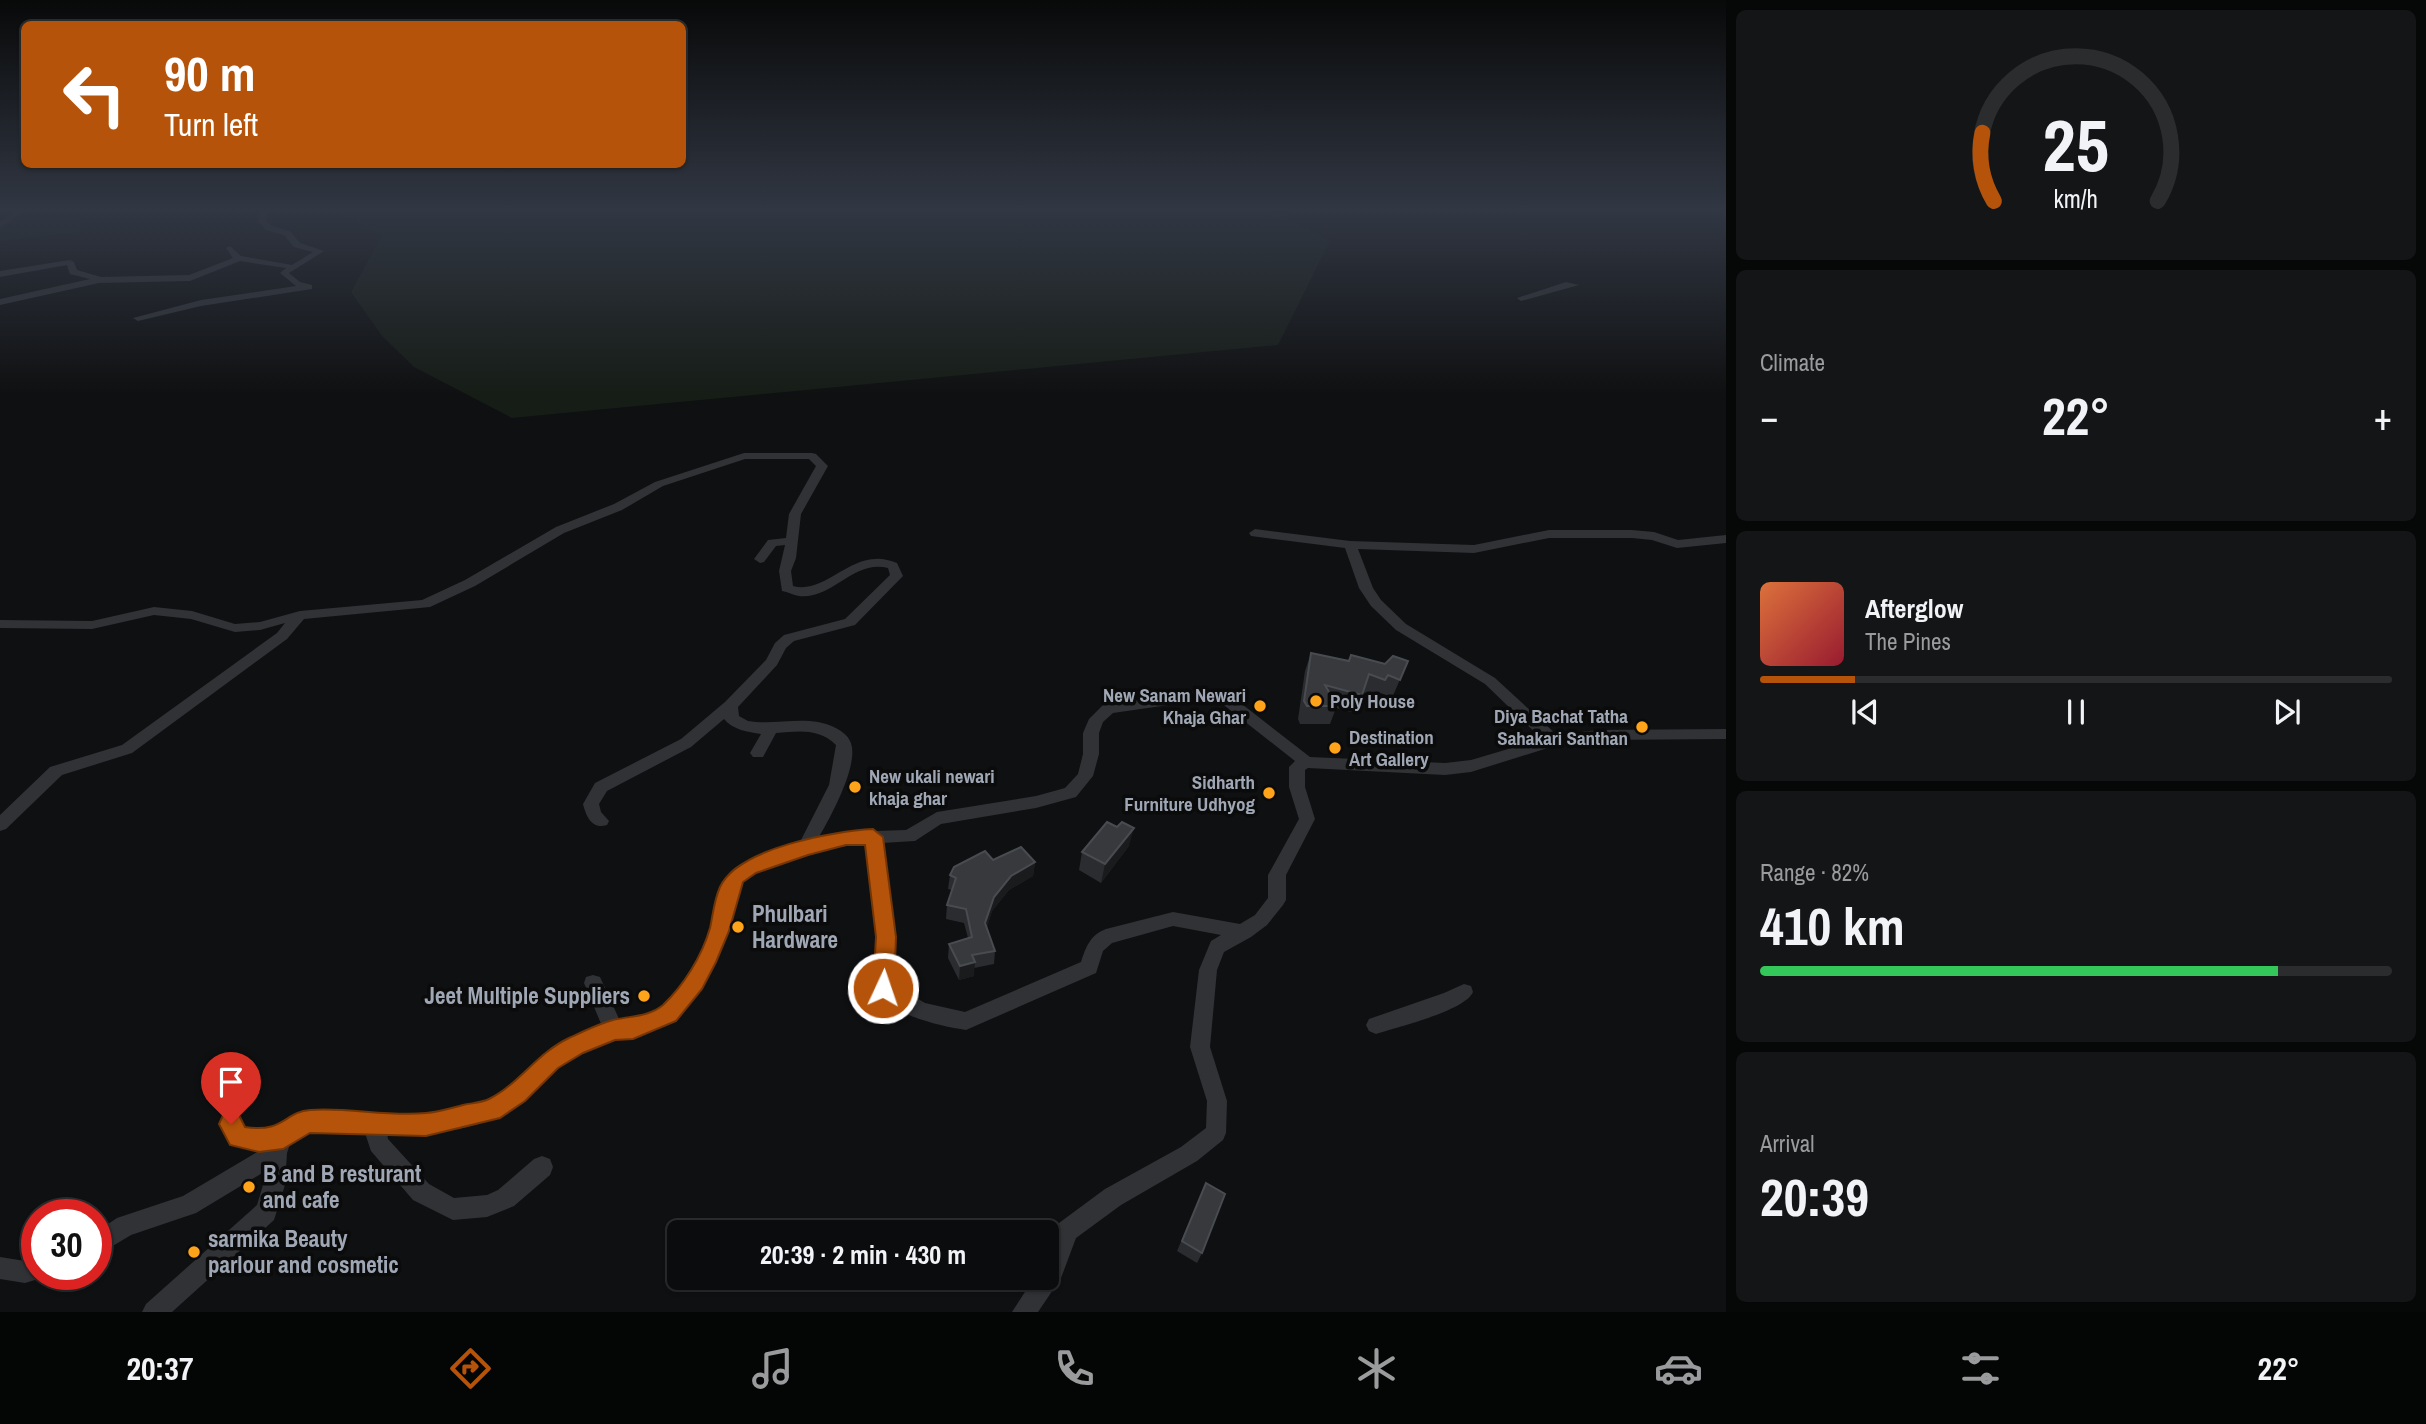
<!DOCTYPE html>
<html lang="en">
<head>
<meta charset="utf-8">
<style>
	body { margin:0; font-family:"Archivo Narrow",sans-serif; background:#141516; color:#f1f3f6; height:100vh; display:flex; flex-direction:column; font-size:26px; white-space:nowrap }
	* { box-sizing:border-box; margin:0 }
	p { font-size:23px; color:#9a9b9d }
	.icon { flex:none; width:38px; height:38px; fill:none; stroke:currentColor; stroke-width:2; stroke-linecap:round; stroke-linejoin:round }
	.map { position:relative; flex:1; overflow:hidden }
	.sheet { display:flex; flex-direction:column; gap:10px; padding:10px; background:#060707; width:700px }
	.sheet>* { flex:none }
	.banner { position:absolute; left:21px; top:21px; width:665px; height:147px; border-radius:10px; box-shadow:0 2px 5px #0004,0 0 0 2px #2b2c2e; background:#b45309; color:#fff; overflow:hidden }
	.speed { position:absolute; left:21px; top:1199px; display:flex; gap:14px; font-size:35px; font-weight:700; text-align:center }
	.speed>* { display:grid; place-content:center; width:91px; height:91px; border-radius:50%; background:#0b0c0d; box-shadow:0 2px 5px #0004,0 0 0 2px #2b2c2e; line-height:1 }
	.speed .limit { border:10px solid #d22; background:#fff; color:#111 }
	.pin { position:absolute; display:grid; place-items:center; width:60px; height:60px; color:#fff; margin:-72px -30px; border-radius:50% 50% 50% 0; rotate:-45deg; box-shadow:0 0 7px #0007 }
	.pin .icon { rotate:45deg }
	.me { position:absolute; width:77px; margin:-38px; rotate:3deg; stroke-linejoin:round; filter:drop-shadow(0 0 5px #0008) }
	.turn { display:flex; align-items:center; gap:24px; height:147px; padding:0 28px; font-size:32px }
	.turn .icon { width:91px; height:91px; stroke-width:2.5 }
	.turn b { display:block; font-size:49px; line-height:60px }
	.big { font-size:52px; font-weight:800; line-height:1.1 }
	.sheet .card { flex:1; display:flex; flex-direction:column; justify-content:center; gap:10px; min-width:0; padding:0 24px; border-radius:10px; background:#141516 }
	.sheet .dial { align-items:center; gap:0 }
	.dial svg { height:182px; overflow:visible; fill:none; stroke:#2b2c2e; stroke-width:7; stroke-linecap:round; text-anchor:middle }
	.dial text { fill:#f1f3f6; stroke:none }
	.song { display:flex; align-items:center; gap:21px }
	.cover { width:84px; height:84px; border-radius:10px; background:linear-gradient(135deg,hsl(20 70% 55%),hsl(350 70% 35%)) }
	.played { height:7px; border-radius:4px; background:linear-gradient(90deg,#b45309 15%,#2b2c2e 15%) }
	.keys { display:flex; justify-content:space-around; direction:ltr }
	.heat { display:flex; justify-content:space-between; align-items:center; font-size:38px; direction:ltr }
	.charge { height:10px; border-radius:5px; background:linear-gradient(90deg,#34c759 82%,#2b2c2e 0) }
	.trip { position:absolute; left:667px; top:1220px; width:392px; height:70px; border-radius:10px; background:#0b0c0d; box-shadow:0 2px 5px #0004,0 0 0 2px #2b2c2e; font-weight:800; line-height:70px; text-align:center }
	.tabs { display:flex; height:112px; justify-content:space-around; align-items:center; background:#040505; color:#9a9b9d }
	.tabs .icon { width:49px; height:49px }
	.tabs .current { color:#b45309 }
	.tabs b { font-size:32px; color:#f1f3f6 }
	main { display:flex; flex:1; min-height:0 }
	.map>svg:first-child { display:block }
	.green { fill:#161c16 }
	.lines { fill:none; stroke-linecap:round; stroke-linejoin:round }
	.minor { fill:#303236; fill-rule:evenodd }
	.wall { fill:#2b2c2f }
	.shaded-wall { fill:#1a1b1d }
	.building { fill:#37393d; stroke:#484b50; stroke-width:2 }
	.route { fill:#b45309; stroke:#753606; stroke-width:2 }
	.poi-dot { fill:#ffa41a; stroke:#0b0b0c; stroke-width:2.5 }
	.labels { text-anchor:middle; stroke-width:7; stroke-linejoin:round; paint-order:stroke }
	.poi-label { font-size:19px; font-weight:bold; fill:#9fa7b4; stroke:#0b0b0c; text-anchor:end }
	.near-poi-label { font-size:23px; font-weight:bold; fill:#9fa7b4; stroke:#0b0b0c; text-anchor:start }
</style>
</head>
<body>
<main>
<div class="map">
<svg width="1726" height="1312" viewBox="0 0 1726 1312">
	<rect width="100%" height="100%" fill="#0f1011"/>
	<path class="green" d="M0 211H26L16 219H82L79 232 0 241Z
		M332 211H1274L1330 241 1278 345 512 418 414 367 382 336 351 292 382 235Z"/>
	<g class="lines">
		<path class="minor" d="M15 211H24L0 228V222Z
			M235 211H250L246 213Z
			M260 211H268L266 221 272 226 290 231 300 243 324 251 289 273 300 282 312 285V289L201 306 138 321 133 318 201 300 296 286 280 273 286 268 240 261 190 281 99 283 0 305V299L90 279 70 274 67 265 0 277V271L70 260 74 262 77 270 101 277 189 275 233 258 226 248 230 246 241 256 292 265 313 252 294 247 284 235 266 230 258 221Z
			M1566 282 1579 285 1521 301 1517 298Z
			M744 453H812L816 454 828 466 801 514 796 558 791 571 793 586C822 594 846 559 876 559 883 558 891 561 897 563L903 576 855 625 794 641 786 648 777 665 738 707 739 716 748 721C771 725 795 718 818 722 829 724 845 730 850 741 861 762 830 818 819 837L846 832 906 830 937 812 1036 796 1065 788 1078 774 1083 754V733L1089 719 1104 704 1203 690 1229 694 1310 757 1445 763 1471 760 1542 739 1485 684 1396 630 1371 606 1359 588 1345 548 1251 536 1249 533 1255 529 1350 541 1474 545 1549 530H1632L1654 532 1678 540 1726 535V543L1677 548 1652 540 1632 538H1549L1474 553 1358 549 1373 588 1381 600 1406 624 1495 678 1557 735 1597 730 1726 729V739L1597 740 1554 746 1471 772 1445 775 1308 768 1305 770V787L1315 819 1286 875V900L1283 905 1267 925 1251 937 1224 952 1217 970 1210 1047 1227 1101 1226 1133 1223 1140 1197 1161 1121 1205 1076 1238 1061 1278 1038 1312H1012L1034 1278H1046V1256L1059 1223 1105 1189 1181 1147 1206 1128 1207 1101 1190 1047 1199 970 1211 941 1221 935 1173 926 1112 943 1103 951 1096 973 966 1030C939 1026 886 1014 874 987L877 937 866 844C839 845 757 862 741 884 732 897 733 915 728 930 721 953 694 1006 674 1020 664 1027 647 1034 635 1037 628 1039 621 1037 614 1039 604 1042 594 1047 585 1051 556 1064 546 1084 523 1101 486 1131 432 1135 387 1134L388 1139 429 1184 454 1198 487 1195 498 1190 534 1159 542 1156 550 1159 553 1167 550 1175 514 1206 487 1217 453 1220 413 1200 371 1151 365 1133 310 1131 290 1144 287 1153 285 1185 274 1220 172 1312H142L146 1304 257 1205 263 1185 264 1172 196 1213 131 1235 96 1256V1232L117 1218 183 1196 259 1151 231 1144 221 1124 224 1117 231 1114 238 1117 244 1128 259 1131 279 1127 307 1111 426 1115 488 1101 510 1087 543 1054 568 1040 602 1026 584 983 586 977 593 975 600 977 620 1021C633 1020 649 1016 660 1008 679 995 701 953 710 932 717 912 715 887 731 871 744 858 782 849 800 842L829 785 836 745C819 728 799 731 776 733L763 757H753L750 753 761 734C748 732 733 730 724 719L691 747 607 791 599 804 601 812 609 821 607 825C592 830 586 816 583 804L595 783 681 739 725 702 766 660 775 643 784 635 845 619 890 575 888 568C854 559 832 600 799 596 793 595 788 592 782 591L779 571 785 545 776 546 764 562 760 563 754 559 768 540 786 538 789 514 816 466 809 459H745L663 486 622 510 564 533 475 586 430 607 304 619 287 639 132 753 62 775 6 829 0 831V815L50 767 122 745 277 633 285 623 260 630 235 632 191 619 154 615 92 629 0 628V620L92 621 154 607 192 611 235 624 260 622 300 611 422 600 465 580 556 527 614 504 655 482ZM1203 700 1220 702 1295 761 1289 767V787L1299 819 1268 875V898L1255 915 1240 924 1173 912 1106 929C1090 935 1086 947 1081 962L965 1012 925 1003 893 984 895 937 882 843 915 841 941 824 1036 808 1076 797 1093 776 1099 754V733L1103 722 1113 713Z
			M1464 984 1471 986 1473 992C1465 1011 1397 1027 1376 1034L1369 1031 1366 1025 1369 1019 1444 993Z
			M0 1257 25 1261 37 1258V1274H46L45 1277 25 1283 0 1279Z"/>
	</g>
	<path class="wall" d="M1311 653 1349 661 1351 655 1385 664 1408 661 1392 698 1381 693 1378 698 1363 692 1355 713 1336 708 1330 724H1300L1298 719 1305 671Z
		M1129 846 1101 883 1079 870 1082 852Z
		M993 860 1035 862 1033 876 1009 890 992 911 987 927 995 951 994 964 974 968V976L959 980 948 958 949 944 968 938 964 923 946 919 947 905 952 890 948 889 950 875Z
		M1206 1183 1202 1253 1197 1263 1177 1251Z"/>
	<path class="shaded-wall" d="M1134 828 1129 846 1101 883 1105 864Z
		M1035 862 1033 876 1009 890 992 911 984 936 985 923 994 897 1011 876Z
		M975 962 974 976 959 980 960 966Z"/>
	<path class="building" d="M1311 653 1349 661 1351 655 1385 664 1393 656 1408 661 1400 680 1388 675 1385 680 1369 674 1362 695 1325 685 1337 706H1307L1304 701Z
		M1107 822 1117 827 1122 822 1134 828 1105 864 1082 852Z
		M1021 847 1035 862 1011 876 994 897 985 923 995 951 972 955 975 962 960 966 949 944 972 937 966 909 947 905 956 878 950 875 954 867 985 851 993 860Z
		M1206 1183 1225 1194 1202 1253 1182 1241Z
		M756 1223 769 1232H748Z"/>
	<linearGradient id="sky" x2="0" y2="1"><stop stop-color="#080909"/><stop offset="0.53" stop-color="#313743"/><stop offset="1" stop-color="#313743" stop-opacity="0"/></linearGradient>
	<rect width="1726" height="395" fill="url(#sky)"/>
	<path class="route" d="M873 829 883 837 896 937 894 988 891 994 883 997 876 994 873 988 876 937 865 845H846L808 855 756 873 743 882 729 931 716 962 702 989 676 1021 633 1039 615 1040 583 1053 558 1068 525 1101 500 1118 426 1136 310 1133 283 1149 259 1152 230 1145 219 1124 223 1115 231 1112 239 1115 245 1127C284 1133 284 1112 310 1110 348 1107 388 1117 426 1113 439 1112 451 1108 463 1105 471 1103 481 1103 489 1099 519 1084 537 1053 569 1038 582 1032 598 1024 613 1020 629 1016 649 1017 663 1005 684 985 702 956 710 928 713 915 714 900 720 887 738 848 834 831 873 829Z"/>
	<g class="poi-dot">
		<circle cx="1316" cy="701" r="7"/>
		<circle cx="1260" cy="706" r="7"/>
		<circle cx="1642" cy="727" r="7"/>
		<circle cx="1335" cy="748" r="7"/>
		<circle cx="855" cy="787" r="7"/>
		<circle cx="1269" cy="793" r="7"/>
		<circle cx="738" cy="927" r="7"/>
		<circle cx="644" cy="996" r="7"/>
		<circle cx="249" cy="1187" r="7"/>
		<circle cx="194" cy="1252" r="7"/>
	</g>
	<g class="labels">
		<g class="poi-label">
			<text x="1246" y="702">New Sanam Newari<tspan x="1246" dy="22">Khaja Ghar</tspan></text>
			<text x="1330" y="708" text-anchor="start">Poly House</text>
			<text x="1628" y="723">Diya Bachat Tatha<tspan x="1628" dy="22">Sahakari Santhan</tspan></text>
			<text x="1349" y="744" text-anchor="start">Destination<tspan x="1349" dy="22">Art Gallery</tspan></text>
			<text x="869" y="783" text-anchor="start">New ukali newari<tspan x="869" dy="22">khaja ghar</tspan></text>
			<text x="1255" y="789">Sidharth<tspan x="1255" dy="22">Furniture Udhyog</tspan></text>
		</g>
		<g class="near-poi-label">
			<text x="752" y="922">Phulbari<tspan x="752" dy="26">Hardware</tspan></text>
			<text x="630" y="1004" text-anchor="end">Jeet Multiple Suppliers</text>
			<text x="263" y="1182">B and B resturant<tspan x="263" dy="26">and cafe</tspan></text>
			<text x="208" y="1247">sarmika Beauty<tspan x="208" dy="26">parlour and cosmetic</tspan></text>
		</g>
	</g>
</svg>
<div class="speed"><div class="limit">30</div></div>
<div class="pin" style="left:231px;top:1124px;background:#d93025"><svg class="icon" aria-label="arrive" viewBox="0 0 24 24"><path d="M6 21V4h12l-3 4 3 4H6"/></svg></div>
<svg class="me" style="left:883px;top:988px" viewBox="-20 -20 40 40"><circle r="17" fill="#b45309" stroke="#fff" stroke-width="3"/><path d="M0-11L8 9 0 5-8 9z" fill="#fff"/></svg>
<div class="trip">20:39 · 2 min · 430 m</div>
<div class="banner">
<div class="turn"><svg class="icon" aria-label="left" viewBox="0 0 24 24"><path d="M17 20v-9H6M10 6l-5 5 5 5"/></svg><div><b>90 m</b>Turn left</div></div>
</div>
</div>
<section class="sheet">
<div class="card dial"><svg viewBox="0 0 100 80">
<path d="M14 69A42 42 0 1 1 86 69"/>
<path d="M14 69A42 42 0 0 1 9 39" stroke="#b45309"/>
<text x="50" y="56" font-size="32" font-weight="700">25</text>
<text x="50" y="72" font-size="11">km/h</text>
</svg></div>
<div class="card"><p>Climate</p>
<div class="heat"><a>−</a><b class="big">22°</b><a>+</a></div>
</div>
<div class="card">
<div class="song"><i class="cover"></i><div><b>Afterglow</b><p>The Pines</p></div></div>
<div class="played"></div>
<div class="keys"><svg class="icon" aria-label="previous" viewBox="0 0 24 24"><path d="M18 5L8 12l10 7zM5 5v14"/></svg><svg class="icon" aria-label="pause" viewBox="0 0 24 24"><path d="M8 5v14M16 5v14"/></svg><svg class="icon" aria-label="next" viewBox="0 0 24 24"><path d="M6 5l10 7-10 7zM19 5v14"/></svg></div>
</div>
<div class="card"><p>Range · 82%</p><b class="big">410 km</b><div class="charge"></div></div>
<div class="card"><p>Arrival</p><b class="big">20:39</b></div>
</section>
</main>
<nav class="tabs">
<b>20:37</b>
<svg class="icon current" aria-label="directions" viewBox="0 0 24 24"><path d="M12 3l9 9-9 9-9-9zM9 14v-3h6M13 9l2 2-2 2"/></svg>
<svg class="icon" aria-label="music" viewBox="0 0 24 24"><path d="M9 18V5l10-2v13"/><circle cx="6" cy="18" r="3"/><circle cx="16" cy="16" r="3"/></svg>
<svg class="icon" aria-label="phone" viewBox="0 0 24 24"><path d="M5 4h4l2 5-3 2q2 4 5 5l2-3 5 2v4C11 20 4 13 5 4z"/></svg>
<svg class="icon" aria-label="climate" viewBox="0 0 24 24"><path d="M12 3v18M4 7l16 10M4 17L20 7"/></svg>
<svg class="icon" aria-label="car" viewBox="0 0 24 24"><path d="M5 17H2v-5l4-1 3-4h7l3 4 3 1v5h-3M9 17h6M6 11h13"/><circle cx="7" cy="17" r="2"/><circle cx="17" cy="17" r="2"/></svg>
<svg class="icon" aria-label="filters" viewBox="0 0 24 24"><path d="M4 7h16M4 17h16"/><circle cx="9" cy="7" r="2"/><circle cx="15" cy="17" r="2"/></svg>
<b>22°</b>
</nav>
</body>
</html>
